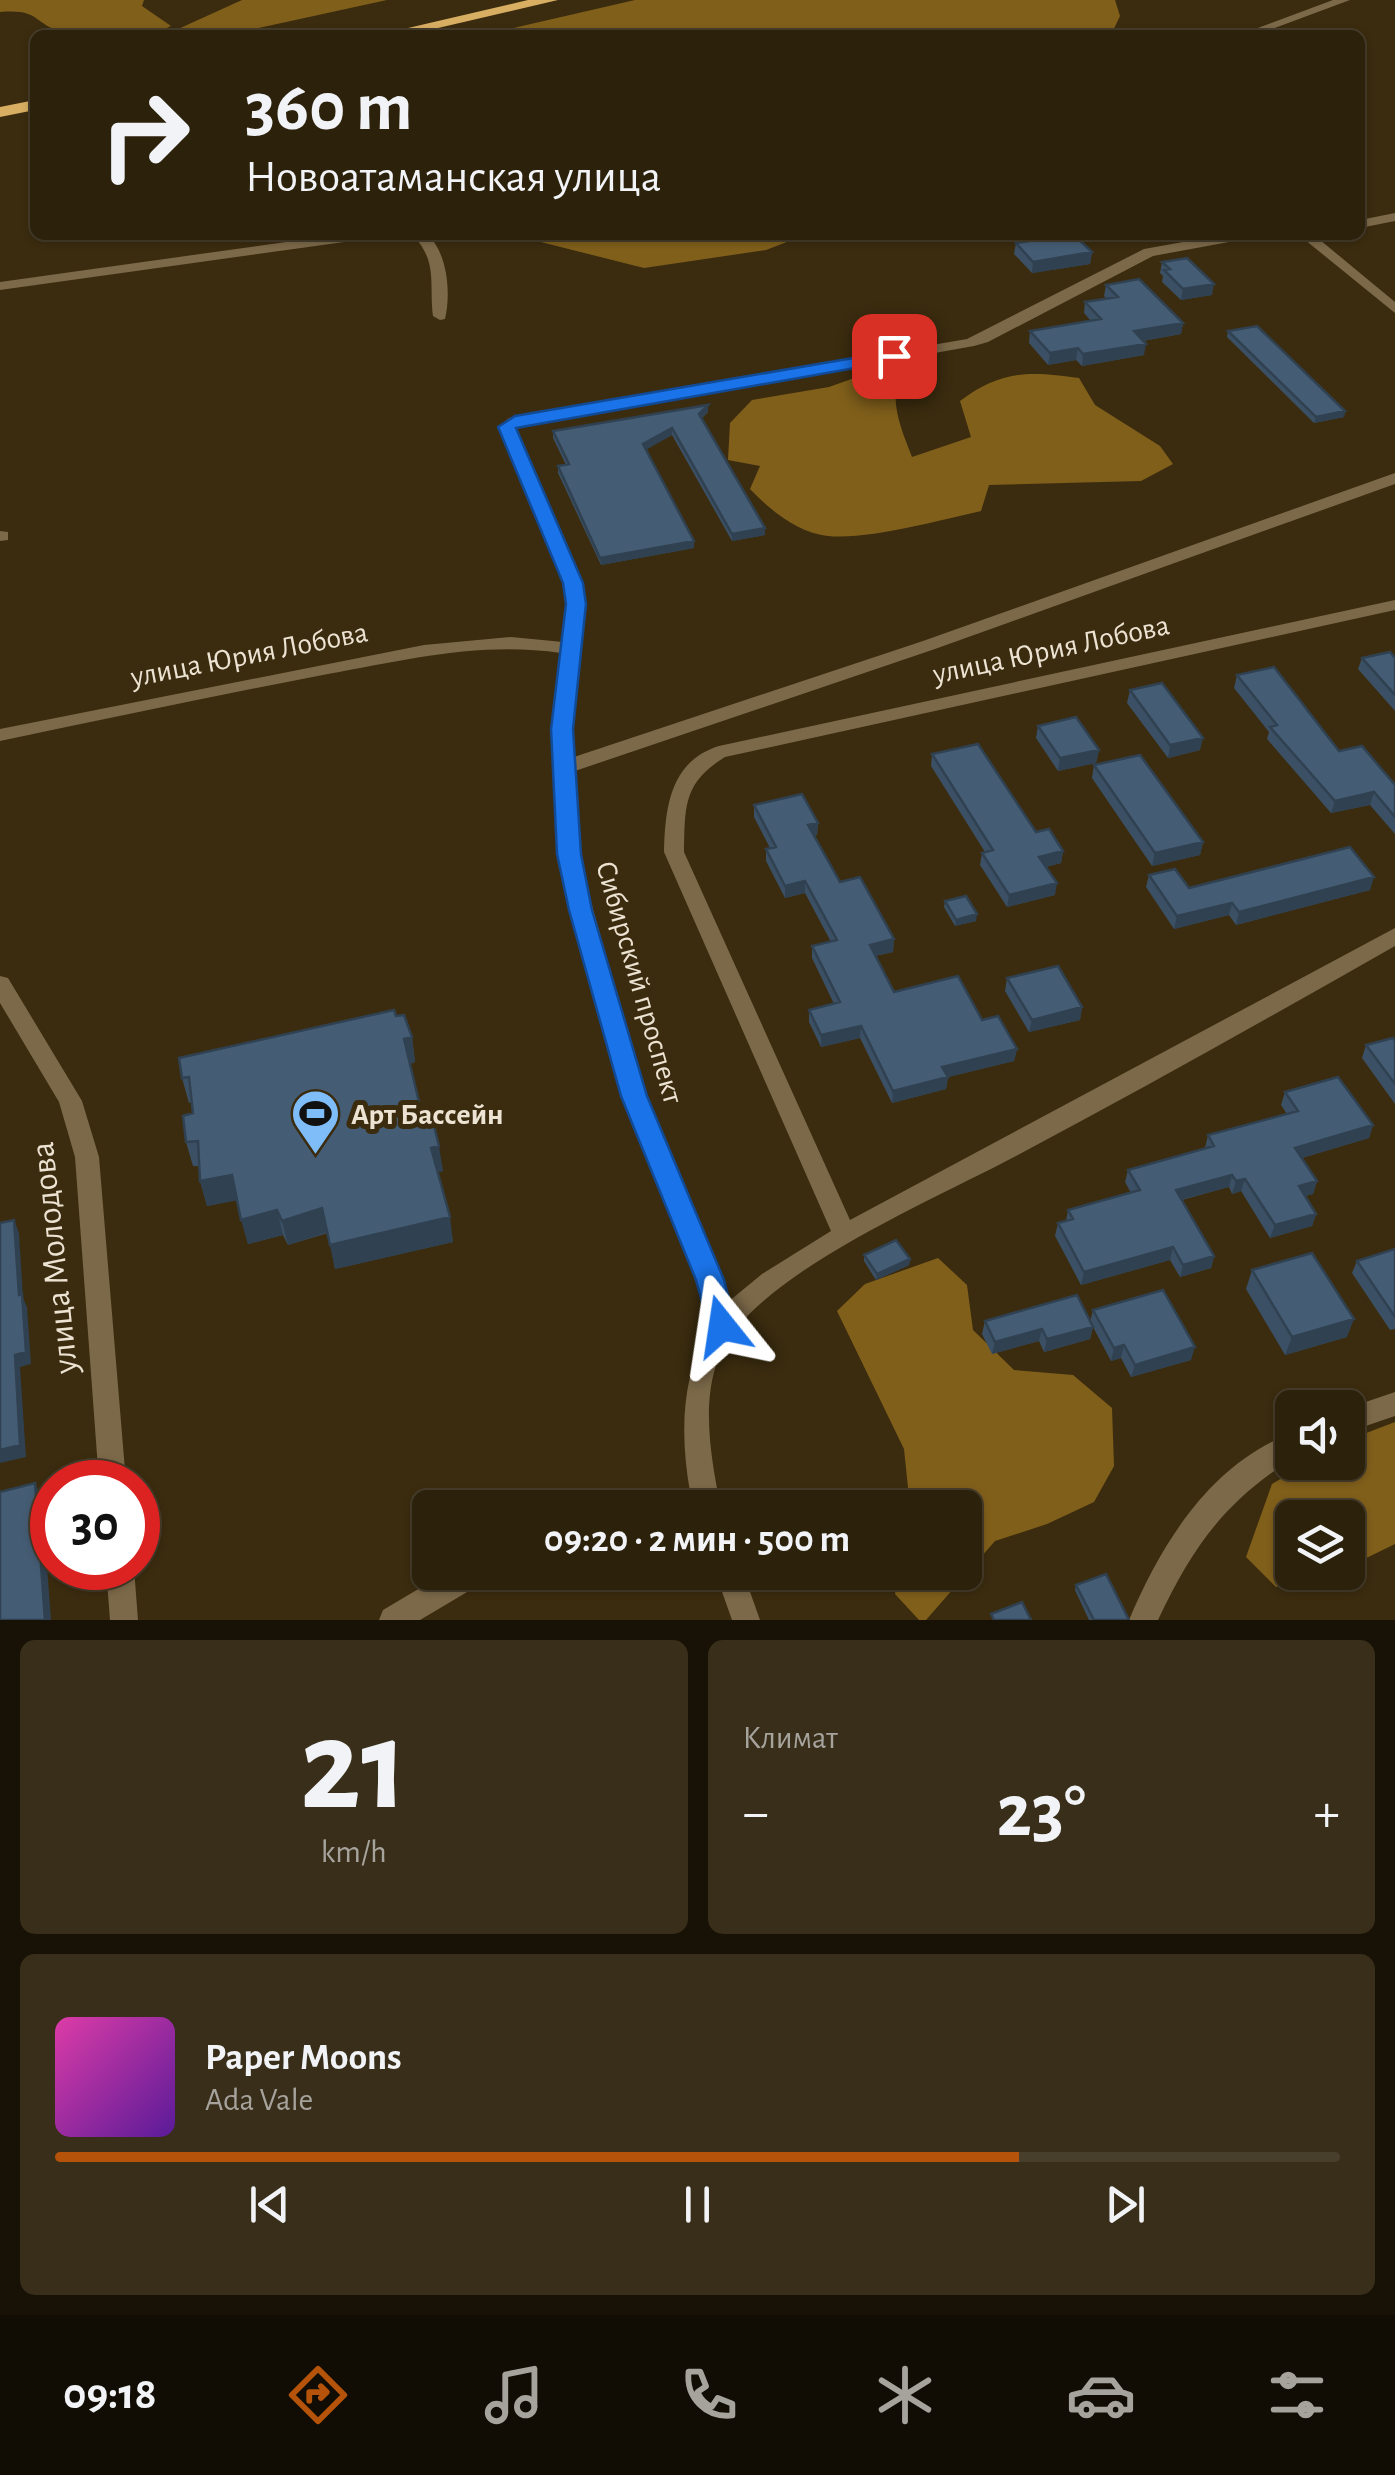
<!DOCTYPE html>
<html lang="ru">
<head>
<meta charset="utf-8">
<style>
	body { margin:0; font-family:"Alegreya Sans",sans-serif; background:#382e19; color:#f1f3f6; height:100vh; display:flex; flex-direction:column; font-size:38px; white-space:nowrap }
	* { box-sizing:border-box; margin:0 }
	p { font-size:32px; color:#a6a39d }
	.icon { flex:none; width:55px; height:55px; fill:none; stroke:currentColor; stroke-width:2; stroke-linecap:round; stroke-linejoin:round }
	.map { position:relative; height:1620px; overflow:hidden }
	.details { display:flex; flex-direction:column; gap:20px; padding:20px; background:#181206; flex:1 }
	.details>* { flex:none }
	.guide { position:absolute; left:30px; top:30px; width:1335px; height:210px; border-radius:15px; box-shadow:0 2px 8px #0004,0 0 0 2px #483e2c; background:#2c210b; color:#f1f3f6; overflow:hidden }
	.fabs { position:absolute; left:1275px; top:1390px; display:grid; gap:20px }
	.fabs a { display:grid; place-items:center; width:90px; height:90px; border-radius:15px; background:#2c210b; box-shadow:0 2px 8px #0004,0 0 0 2px #483e2c; font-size:50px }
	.speed { position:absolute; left:30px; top:1460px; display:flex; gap:20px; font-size:50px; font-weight:700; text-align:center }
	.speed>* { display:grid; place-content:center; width:130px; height:130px; border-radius:50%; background:#2c210b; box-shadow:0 2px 8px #0004,0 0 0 2px #483e2c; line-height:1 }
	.speed .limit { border:15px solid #d22; background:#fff; color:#111 }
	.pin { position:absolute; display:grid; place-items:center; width:85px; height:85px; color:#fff; margin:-42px; border-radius:20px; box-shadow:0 5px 15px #0006 }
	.me { position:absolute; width:110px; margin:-55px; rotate:345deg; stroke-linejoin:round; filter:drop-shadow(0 0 8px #0008) }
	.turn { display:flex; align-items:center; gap:35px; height:210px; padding:0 50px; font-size:45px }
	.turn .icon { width:130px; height:130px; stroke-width:2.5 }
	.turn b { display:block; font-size:70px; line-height:85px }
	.big { font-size:75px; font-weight:700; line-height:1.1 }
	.details .tile { flex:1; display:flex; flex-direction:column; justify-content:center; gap:15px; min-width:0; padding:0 35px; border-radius:15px; background:#382e19 }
	.details .dial { align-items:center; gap:0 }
	.dial b { font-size:130px; line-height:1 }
	.song { display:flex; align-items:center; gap:30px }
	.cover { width:120px; height:120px; border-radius:15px; background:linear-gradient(135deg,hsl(320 70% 55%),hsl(270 70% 35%)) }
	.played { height:10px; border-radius:5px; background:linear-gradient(90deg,#b45309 75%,#483e2c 75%) }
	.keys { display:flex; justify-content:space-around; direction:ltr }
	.heat { display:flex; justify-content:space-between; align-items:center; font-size:55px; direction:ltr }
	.details .tiles { flex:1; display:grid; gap:20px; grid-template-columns:1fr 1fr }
	.tile:last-child { grid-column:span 2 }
	.trip { position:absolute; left:412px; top:1490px; width:570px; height:100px; border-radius:15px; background:#2c210b; box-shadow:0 2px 8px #0004,0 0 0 2px #483e2c; font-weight:700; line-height:100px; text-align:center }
	.tabs { display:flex; height:160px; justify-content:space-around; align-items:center; background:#120d04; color:#a6a39d }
	.tabs .icon { width:70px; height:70px }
	.tabs .current { color:#b45309 }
	.tabs b { font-size:45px; color:#f1f3f6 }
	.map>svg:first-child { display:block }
	.forest { fill:#805f1b }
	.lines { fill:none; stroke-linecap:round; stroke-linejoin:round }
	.minor { fill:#7c6949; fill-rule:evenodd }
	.trunk { fill:#d8ae62; fill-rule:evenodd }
	.wall { fill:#3b5064 }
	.shaded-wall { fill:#304151 }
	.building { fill:#455d74; stroke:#304151; stroke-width:2.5 }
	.route { fill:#1a73e8; stroke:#114b97; stroke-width:2.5 }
	.labels { text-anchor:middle; stroke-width:10; stroke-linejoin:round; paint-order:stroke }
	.street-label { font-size:30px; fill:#ede3d3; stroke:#3b2c0f }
	.poi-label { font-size:30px; font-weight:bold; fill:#ede3d3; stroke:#3b2c0f; text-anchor:start }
	.near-street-label { font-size:35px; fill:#ede3d3; stroke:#3b2c0f }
</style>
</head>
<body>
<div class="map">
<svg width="1395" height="1620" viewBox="0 0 1395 1620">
	<rect width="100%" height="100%" fill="#3b2c0f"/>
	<path class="forest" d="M0 0H144L142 6 171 26C143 41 90 40 59 31 32 22 40 9 0 12Z
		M242 0H387L226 35H165Z
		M635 0H1115L1120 16 1111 35H483Z
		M513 235H805L766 250 644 268Z
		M891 365 903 370C886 396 902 431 912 457L971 437 960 401C1001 370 1030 371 1079 378L1095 405 1160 446 1173 464 1141 481 989 485 981 511C940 520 869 540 828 536 798 533 770 510 750 489L760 466 728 460 730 423 752 400 829 387Z
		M938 1258 967 1285 973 1330 1014 1370 1073 1375 1112 1408 1114 1466 1094 1502 1047 1524 995 1541 926 1620H919L895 1594 900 1573 965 1572V1508L910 1507 904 1449 837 1311 865 1284Z
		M1395 1422V1544L1348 1567V1518H1292V1572L1335 1573 1276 1587 1246 1557 1272 1484 1307 1463 1348 1462V1440Z"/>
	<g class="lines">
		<path class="minor" d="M1333 0H1350L1256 35H1239Z
			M1395 213V221L1360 228V220Z
			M336 235H373L366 239 0 290V282Z
			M413 235H428C448 254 451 294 445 319L440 320 433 316C429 283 438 262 413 235Z
			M1222 235 1247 236 1240 240 1153 256 988 342 974 346 515 428 582 583C590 640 569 699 574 757L923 641 1395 473V484L935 649 575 771 583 874 646 1096 723 1280 728 1302 762 1274 831 1231 664 852C665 808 670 761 719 746L1395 600V610L725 757C683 783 685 806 684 852L850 1220 1395 928V946C1270 1017 1144 1088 1016 1156 937 1198 779 1265 730 1337 697 1384 710 1455 721 1508H600L604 1499 641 1490 690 1492C680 1434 681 1379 709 1326L697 1280 622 1096 563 874 552 729 561 653C482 641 405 660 328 674 218 695 109 718 0 741V729L424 645 511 637 563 642 567 604 564 583 499 427 509 418 967 339 1144 249Z
			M1299 235H1314L1395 302V313Z
			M0 531 8 532V540L0 541Z
			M0 976 8 978 82 1101 99 1157 126 1482H99L75 1157 59 1102 0 1003Z
			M1395 1392V1416L1348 1432V1408Z
			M1292 1433V1459C1224 1502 1192 1548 1158 1620H1129C1161 1544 1210 1464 1292 1433Z
			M106 1568H134L138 1620H110Z
			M447 1572H488L484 1582 420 1620H379L383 1610Z
			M715 1572H743L760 1620H732Z"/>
		<path class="trunk" d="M528 0H558L408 35H378Z
			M35 100V110L0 117V107Z"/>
	</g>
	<path class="wall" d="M1016 243 1092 252 1090 264 1032 273 1014 254Z
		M1162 262 1212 295 1181 300 1162 282 1163 276 1160 273Z
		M1106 285 1183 323 1181 334 1143 341 1144 355 1082 366 1076 360 1048 365 1029 343 1030 331 1091 321 1084 313 1085 302 1107 299 1104 296Z
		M1228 331 1345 411 1344 417 1314 423 1227 337Z
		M708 405V412L701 419 765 528V535L732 541 672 435 646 449 694 548 601 565 558 473V466L566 465 553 438V431Z
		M1362 658H1395V711L1358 669Z
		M1237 675 1339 751 1395 785V834L1370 805 1331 813 1267 739 1269 732 1234 688Z
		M1130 690 1200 750 1168 758 1127 703Z
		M1038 726 1099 750 1096 763 1058 771 1036 738Z
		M932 754 1063 851 1061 863 1046 867 1055 895 1007 907 980 865 982 853 985 852 931 766Z
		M1094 765 1203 842 1200 855 1152 866 1092 778Z
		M754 805 818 823 817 835 814 836 840 882 894 939 893 952 875 956 894 992 982 1020 1017 1049 1014 1061 948 1077 946 1089 892 1103 860 1038 821 1047 809 1022V1010L834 1004 812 958V946L831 942 805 893 785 898 766 861V849L770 848 754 817Z
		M1149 875 1189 888 1370 890 1236 925 1229 915 1174 929 1146 887Z
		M945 901 976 921 955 926 944 907Z
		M1007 978 1082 1007 1080 1020 1029 1032 1005 991Z
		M396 1016 412 1037 415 1062 410 1064 424 1123 443 1171 438 1172 453 1242 335 1269 328 1233 288 1245 283 1235 248 1244 237 1200 207 1206 200 1181 199 1166H193L186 1142 193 1113 192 1102 189 1103 182 1078Z
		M1395 1041V1104L1362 1058 1366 1045Z
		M1285 1092 1373 1125 1369 1138 1302 1158 1317 1181 1313 1194 1305 1196 1316 1214 1312 1226 1270 1238 1241 1191 1232 1194 1229 1187 1182 1200 1214 1256 1211 1268 1180 1277 1170 1260 1081 1285 1055 1236 1058 1223 1066 1221 1068 1210 1131 1193 1125 1182 1128 1170 1205 1148 1208 1135 1287 1114 1281 1105Z
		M1395 1249V1329L1390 1330 1352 1273 1357 1261Z
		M864 1255 910 1259 909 1265 876 1280 864 1261Z
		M1252 1270 1347 1337 1285 1355 1246 1289Z
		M1093 1310 1191 1360 1131 1377 1121 1358 1111 1361 1093 1327 1090 1339 1044 1352 1039 1341 992 1354 982 1334 985 1321 1090 1322Z
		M1076 1585 1129 1620H1089L1075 1590Z"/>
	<path class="shaded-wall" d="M1092 252 1090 264 1032 273 1033 262Z
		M1214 284 1212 295 1181 300 1183 289Z
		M1183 323 1181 334 1132 343 1134 331Z
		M1146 344 1144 355 1082 366 1083 354Z
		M1078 348 1076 360 1048 365 1050 353Z
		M708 405V412L699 421V414Z
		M1345 411 1344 417 1314 423 1316 417Z
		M672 428V435L644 451 643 444Z
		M765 528V535L732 541V534Z
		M694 541V548L601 565 600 558Z
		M1203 738 1200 750 1168 758 1170 745Z
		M1099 750 1096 763 1058 771 1060 758Z
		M1374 792 1370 805 1331 813 1335 801Z
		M818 823 817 835 808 837V825Z
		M1203 842 1200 855 1152 866 1155 853Z
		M1063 851 1061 863 1037 869 1039 857Z
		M1374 877 1370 890 1236 925 1239 912Z
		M805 881V893L785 898V886Z
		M1057 883 1055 895 1007 907 1009 895Z
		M1232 903 1229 915 1174 929 1177 916Z
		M977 914 976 921 955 926 956 920Z
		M894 939 893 952 869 957 870 945Z
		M1082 1007 1080 1020 1029 1032 1032 1020Z
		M861 1026 860 1038 821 1047V1035Z
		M412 1037 415 1062 408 1064 404 1039Z
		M1017 1049 1014 1061 948 1077 946 1089 892 1103 893 1091 942 1067Z
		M1373 1125 1369 1138 1291 1161 1295 1148Z
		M439 1146 443 1171 435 1173 431 1148Z
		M232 1175 239 1200 207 1206 200 1181Z
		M1232 1175 1229 1187 1172 1202 1176 1190Z
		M1245 1179 1241 1191 1232 1194 1236 1181Z
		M1317 1181 1313 1194 1294 1199 1299 1186Z
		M322 1208 328 1232 288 1245 282 1221Z
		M277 1210 283 1235 248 1244 241 1220Z
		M1316 1214 1312 1226 1270 1238 1275 1225Z
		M450 1217 453 1242 335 1269 330 1245Z
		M14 1220 19 1233 23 1298 27 1307 31 1364 20 1367 26 1457 0 1463V1450L15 1355 19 1295Z
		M1173 1247 1170 1260 1081 1285 1084 1272Z
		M1214 1256 1211 1268 1180 1277 1183 1265Z
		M910 1259 909 1265 876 1280 877 1274Z
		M1354 1319 1347 1337 1285 1355 1292 1337Z
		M1093 1327 1090 1339 1044 1352 1047 1339Z
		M1042 1329 1039 1341 992 1354 995 1342Z
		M1124 1345 1121 1358 1111 1361 1114 1348Z
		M1195 1347 1191 1360 1131 1377 1135 1365Z
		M35 1483 42 1499 51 1620H45Z"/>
	<path class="building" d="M1066 235H1074L1092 252 1033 262 1016 243Z
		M1187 258 1214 284 1183 289 1164 270 1170 269 1162 262Z
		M1139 279 1183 323 1134 331 1146 344 1083 354 1078 348 1050 353 1030 331 1101 319 1085 302 1118 297 1106 285Z
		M1257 326 1345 411 1316 417 1228 331Z
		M708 405 699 414 765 528 732 534 672 428 643 444 694 541 600 558 558 466 569 464 553 431Z
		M1390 652 1395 658V695L1362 658Z
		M1274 667 1339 751 1362 746 1395 785V817L1374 792 1335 801 1270 727 1277 725 1237 675Z
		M1162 683 1203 738 1170 745 1130 690Z
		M1076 717 1099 750 1060 758 1038 726Z
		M978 744 1036 832 1049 829 1063 851 1039 857 1057 883 1009 895 982 853 993 850 932 754Z
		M1140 755 1203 842 1155 853 1094 765Z
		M802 794 818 823 808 825 840 882 860 877 894 939 870 945 894 992 958 976 982 1020 998 1016 1017 1049 942 1067 948 1077 893 1091 861 1026 821 1035 809 1010 840 1002 812 946 837 940 805 881 785 886 766 849 776 847 754 805Z
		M1350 847 1374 877 1239 912 1232 903 1177 916 1149 875 1175 869 1189 888Z
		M966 896 977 914 956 920 945 901Z
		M1058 966 1082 1007 1032 1020 1007 978Z
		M394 1010 396 1016 404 1015 412 1037 404 1039 424 1123 433 1122 439 1146 431 1148 450 1217 330 1245 322 1208 282 1221 277 1210 241 1220 232 1175 200 1181 198 1141 186 1142 183 1116 193 1113 189 1077 182 1078 179 1058Z
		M1393 1038 1395 1041V1084L1366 1045Z
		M1338 1077 1373 1125 1295 1148 1317 1181 1299 1186 1316 1214 1275 1225 1245 1179 1236 1181 1232 1175 1176 1190 1214 1256 1183 1265 1173 1247 1084 1272 1058 1223 1073 1219 1068 1210 1140 1190 1128 1170 1214 1146 1208 1135 1298 1111 1285 1092Z
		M14 1220 19 1295 22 1294 26 1352 15 1355 20 1445 0 1450V1223Z
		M896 1240 910 1259 877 1274 864 1255Z
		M1395 1249V1317L1357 1261Z
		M1312 1253 1354 1319 1292 1337 1252 1270Z
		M1163 1290 1195 1347 1135 1365 1124 1345 1114 1348 1093 1310Z
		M1077 1295 1093 1327 1047 1339 1042 1329 995 1342 985 1321Z
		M35 1483 45 1620H0V1492Z
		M1106 1574 1129 1620H1094L1076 1585Z
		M1022 1602 1031 1620H994L991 1614Z"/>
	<path class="route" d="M894 351 900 352V360L516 428 583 583 586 604 573 729 581 854 592 910 647 1096 724 1280 736 1326 732 1335 722 1339 711 1335 696 1280 621 1096 569 910 557 854 551 729 566 604 563 583 498 427 515 416Z"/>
	<defs>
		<symbol id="stadium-pin" viewBox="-11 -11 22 30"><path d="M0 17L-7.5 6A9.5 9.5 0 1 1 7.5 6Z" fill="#7fbdf9" stroke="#3b2c0f"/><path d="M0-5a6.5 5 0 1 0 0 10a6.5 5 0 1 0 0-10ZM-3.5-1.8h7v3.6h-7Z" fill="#111"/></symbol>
	</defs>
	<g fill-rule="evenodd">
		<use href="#stadium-pin" x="288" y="1086" width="55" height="75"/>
	</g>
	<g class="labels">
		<g class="street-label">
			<text transform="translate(1051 649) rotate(-12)" y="10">улица Юрия Лобова</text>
			<text transform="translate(249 654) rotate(-11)" y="10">улица Юрия Лобова</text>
			<text transform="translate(640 982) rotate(74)" y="10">Сибирский проспект</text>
		</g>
		<g class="poi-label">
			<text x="351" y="1124">Арт Бассейн</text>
		</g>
		<g class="near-street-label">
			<text transform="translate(53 1258) rotate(-96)" y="12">улица Молодова</text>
		</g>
	</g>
</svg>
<div class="fabs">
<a><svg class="icon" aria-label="sound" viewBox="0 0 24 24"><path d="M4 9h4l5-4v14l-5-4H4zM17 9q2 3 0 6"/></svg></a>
<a><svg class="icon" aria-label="layers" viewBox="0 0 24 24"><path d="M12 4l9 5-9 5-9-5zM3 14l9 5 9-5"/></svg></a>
</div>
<div class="speed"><div class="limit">30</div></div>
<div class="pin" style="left:894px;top:356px;background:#d93025"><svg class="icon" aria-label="arrive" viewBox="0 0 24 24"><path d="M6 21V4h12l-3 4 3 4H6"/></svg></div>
<svg class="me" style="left:722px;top:1326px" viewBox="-20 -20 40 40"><path d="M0-17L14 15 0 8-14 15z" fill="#1a73e8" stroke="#fff" stroke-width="4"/></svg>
<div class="trip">09:20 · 2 мин · 500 m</div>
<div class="guide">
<div class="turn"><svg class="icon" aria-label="right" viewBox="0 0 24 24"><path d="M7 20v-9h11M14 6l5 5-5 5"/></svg><div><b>360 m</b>Новоатаманская улица</div></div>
</div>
</div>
<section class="details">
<div class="tiles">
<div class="tile dial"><b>21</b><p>km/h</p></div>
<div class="tile"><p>Климат</p>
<div class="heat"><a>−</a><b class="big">23°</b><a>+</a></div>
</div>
<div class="tile">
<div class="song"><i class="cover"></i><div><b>Paper Moons</b><p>Ada Vale</p></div></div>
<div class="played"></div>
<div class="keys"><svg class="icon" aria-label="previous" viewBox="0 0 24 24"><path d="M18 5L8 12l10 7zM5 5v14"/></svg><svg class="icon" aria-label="pause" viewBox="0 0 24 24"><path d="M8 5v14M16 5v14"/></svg><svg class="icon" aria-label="next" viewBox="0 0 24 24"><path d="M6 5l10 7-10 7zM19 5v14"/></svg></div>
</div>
</div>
</section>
<nav class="tabs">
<b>09:18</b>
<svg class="icon current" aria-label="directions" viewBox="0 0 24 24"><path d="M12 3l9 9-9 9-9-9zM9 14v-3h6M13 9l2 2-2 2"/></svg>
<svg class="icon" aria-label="music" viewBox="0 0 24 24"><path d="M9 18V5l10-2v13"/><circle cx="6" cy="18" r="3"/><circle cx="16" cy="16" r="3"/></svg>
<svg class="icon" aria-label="phone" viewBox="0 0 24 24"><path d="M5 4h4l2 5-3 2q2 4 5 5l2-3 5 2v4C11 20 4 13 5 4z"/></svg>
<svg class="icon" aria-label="climate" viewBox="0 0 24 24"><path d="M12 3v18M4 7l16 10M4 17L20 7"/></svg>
<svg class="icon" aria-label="car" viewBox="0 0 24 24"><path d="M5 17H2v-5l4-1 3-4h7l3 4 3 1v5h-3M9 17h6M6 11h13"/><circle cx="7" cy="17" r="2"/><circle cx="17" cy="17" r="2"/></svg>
<svg class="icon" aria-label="filters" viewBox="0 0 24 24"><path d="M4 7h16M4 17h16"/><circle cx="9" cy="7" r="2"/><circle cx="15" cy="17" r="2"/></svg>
</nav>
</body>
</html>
